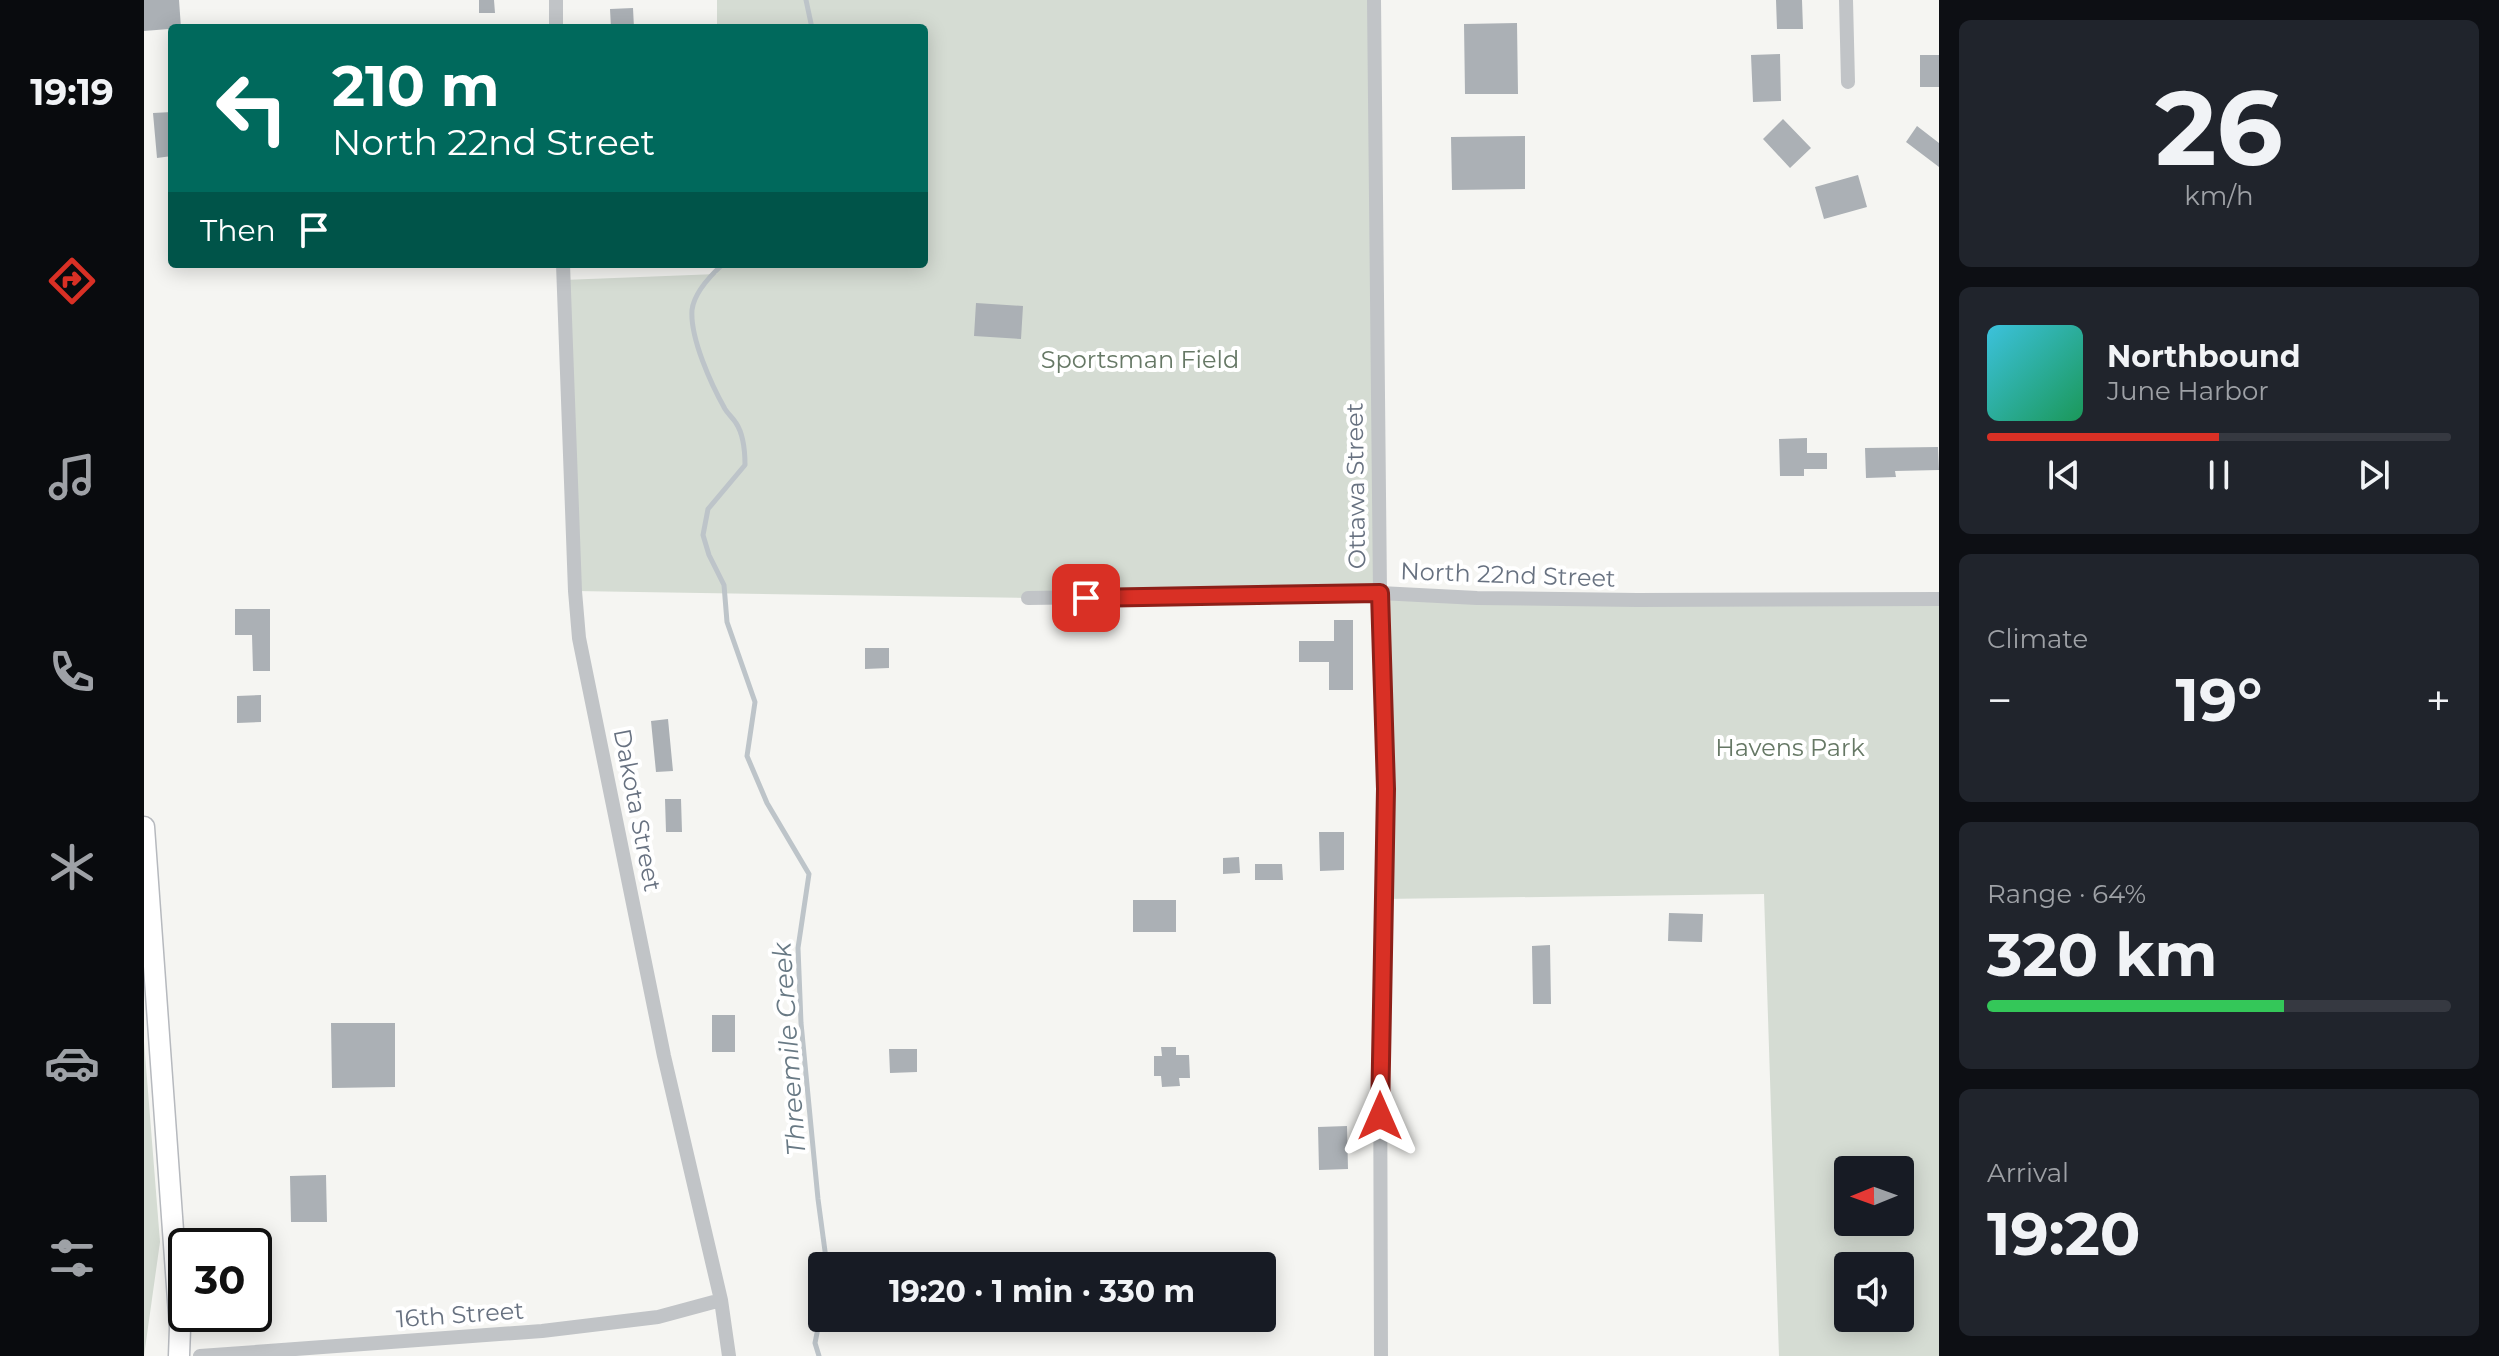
<!DOCTYPE html>
<html lang="en">
<head>
<meta charset="utf-8">
<style>
	body { margin:0; font-family:Montserrat,sans-serif; background:#20242c; color:#f1f3f6; height:100vh; display:flex; flex-direction:column; font-size:30px; white-space:nowrap }
	* { box-sizing:border-box; margin:0 }
	p { font-size:26px; color:#9ea1a6 }
	.icon { flex:none; width:44px; height:44px; fill:none; stroke:currentColor; stroke-width:2; stroke-linecap:round; stroke-linejoin:round }
	.map { position:relative; flex:1; overflow:hidden }
	.sheet { display:flex; flex-direction:column; gap:20px; padding:20px; background:#0d0f14; width:560px }
	.sheet>* { flex:none }
	.banner { position:absolute; left:24px; top:24px; width:760px; height:244px; border-radius:8px; box-shadow:0 4px 20px #0003; background:#00695c; color:#fff; overflow:hidden }
	.needle { width:52px; rotate:269deg }
	.fabs { position:absolute; left:1690px; top:1156px; display:grid; gap:16px }
	.fabs a { display:grid; place-items:center; width:80px; height:80px; border-radius:8px; background:#171b24; box-shadow:0 4px 20px #0003; font-size:40px }
	.speed { position:absolute; left:24px; top:1228px; display:flex; gap:16px; font-size:40px; font-weight:700; text-align:center }
	.speed>* { display:grid; place-content:center; width:104px; height:104px; border-radius:50%; background:#171b24; box-shadow:0 4px 20px #0003; line-height:1 }
	.speed .limit { border:4px solid #111; border-radius:12px; background:#fff; color:#111 }
	.pin { position:absolute; display:grid; place-items:center; width:68px; height:68px; color:#fff; margin:-34px; border-radius:16px; box-shadow:0 4px 12px #0006 }
	.me { position:absolute; width:88px; margin:-44px; rotate:0deg; stroke-linejoin:round; filter:drop-shadow(0 0 6px #0008) }
	.turn { display:flex; align-items:center; gap:28px; height:168px; padding:0 32px; font-size:36px }
	.turn .icon { width:104px; height:104px; stroke-width:2.5 }
	.turn b { display:block; font-size:56px; line-height:68px }
	.then { display:flex; align-items:center; height:76px; padding:0 32px; background:#0003; gap:16px; font-size:30px }
	.big { font-size:60px; font-weight:700; line-height:1.1 }
	.sheet .card { flex:1; display:flex; flex-direction:column; justify-content:center; gap:12px; min-width:0; padding:0 28px; border-radius:12px; background:#20242c }
	.sheet .dial { align-items:center; gap:0 }
	.dial b { font-size:104px; line-height:1 }
	.song { display:flex; align-items:center; gap:24px }
	.cover { width:96px; height:96px; border-radius:12px; background:linear-gradient(135deg,hsl(190 70% 55%),hsl(150 70% 35%)) }
	.played { height:8px; border-radius:4px; background:linear-gradient(90deg,#d93025 50%,#363941 50%) }
	.keys { display:flex; justify-content:space-around; direction:ltr }
	.heat { display:flex; justify-content:space-between; align-items:center; font-size:44px; direction:ltr }
	.charge { height:12px; border-radius:6px; background:linear-gradient(90deg,#34c759 64%,#363941 0) }
	.trip { position:absolute; left:664px; top:1252px; width:468px; height:80px; border-radius:8px; background:#171b24; box-shadow:0 4px 20px #0003; font-weight:700; line-height:80px; text-align:center }
	main { display:flex; flex:1; min-height:0 }
	.tab-bar { display:flex; flex-direction:column; width:144px; justify-content:space-around; align-items:center; background:#090b0e; color:#9ea1a6 }
	.tab-bar .icon { width:56px; height:56px }
	.tab-bar .active { color:#d93025 }
	.tab-bar b { font-size:36px; color:#f1f3f6 }
	.map>svg:first-child { display:block }
	.green { fill:#d5dcd3; fill-rule:evenodd }
	.lines { fill:none; stroke-linecap:round; stroke-linejoin:round }
	.stream { stroke:#bdc4c9; stroke-width:5 }
	.building { fill:#abb0b5 }
	.secondary-casing { stroke:#b6b9be; stroke-width:23 }
	.street { stroke:#c1c4c7; stroke-width:14 }
	.secondary { stroke:#fff; stroke-width:20 }
	.route-casing { stroke:#8d1f18; stroke-width:20 }
	.route { stroke:#d93025; stroke-width:14 }
	.labels { text-anchor:middle; stroke-width:8; stroke-linejoin:round; paint-order:stroke }
	.park-label { font-size:24px; fill:#667865; stroke:#fff }
	.street-label { font-size:24px; fill:#677180; stroke:#fff }
	.water-label { font-size:26px; font-style:italic; fill:#687984; stroke:#fff }
</style>
</head>
<body>
<main>
<nav class="tab-bar">
<b>19:19</b>
<svg class="icon active" aria-label="directions" viewBox="0 0 24 24"><path d="M12 3l9 9-9 9-9-9zM9 14v-3h6M13 9l2 2-2 2"/></svg>
<svg class="icon" aria-label="music" viewBox="0 0 24 24"><path d="M9 18V5l10-2v13"/><circle cx="6" cy="18" r="3"/><circle cx="16" cy="16" r="3"/></svg>
<svg class="icon" aria-label="phone" viewBox="0 0 24 24"><path d="M5 4h4l2 5-3 2q2 4 5 5l2-3 5 2v4C11 20 4 13 5 4z"/></svg>
<svg class="icon" aria-label="climate" viewBox="0 0 24 24"><path d="M12 3v18M4 7l16 10M4 17L20 7"/></svg>
<svg class="icon" aria-label="car" viewBox="0 0 24 24"><path d="M5 17H2v-5l4-1 3-4h7l3 4 3 1v5h-3M9 17h6M6 11h13"/><circle cx="7" cy="17" r="2"/><circle cx="17" cy="17" r="2"/></svg>
<svg class="icon" aria-label="filters" viewBox="0 0 24 24"><path d="M4 7h16M4 17h16"/><circle cx="9" cy="7" r="2"/><circle cx="15" cy="17" r="2"/></svg>
</nav>
<div class="map">
<svg width="1795" height="1356" viewBox="0 0 1795 1356">
	<rect width="100%" height="100%" fill="#f5f5f2"/>
	<path class="green" d="M573 0H1230L1236 593 1795 599V1356H1635L1620 894 1238 899 1236 594 884 598 431 591 419 280 573 274 574 264H780V28H573ZM1704 1170H1756V1222H1704ZM1704 1266H1756V1318H1704Z
		M0 1041 16 1242 0 1356Z"/>
	<g class="lines">
		<path class="stream" d="M662 0 668 28
			M579 264C567 275 550 293 548 310 546 338 567 384 581 409 584 414 589 418 592 423 600 435 601 451 601 465L564 509 559 535 565 555 580 585 583 622 611 702 603 756 623 803 665 874 654 948 657 1023 674 1199 683 1266
			M675 1356 671 1343 678 1308"/>
	</g>
	<path class="building" d="M0 0H35L37 28 0 31Z
		M335 0H350L351 13H335Z
		M1632 0H1658L1659 29H1633Z
		M489 8 490 28H467L466 9Z
		M1373 23 1374 94H1321L1320 24Z
		M1636 54 1637 101 1609 102 1607 55Z
		M1776 55H1795V87H1776Z
		M28 112V156L13 158 9 113Z
		M1639 119 1667 148 1646 168 1619 139Z
		M1773 126 1795 143V167L1762 142Z
		M1381 136V189L1308 190 1307 137Z
		M1714 175 1723 207 1680 219 1671 187Z
		M832 303 879 306 877 339 830 336Z
		M1663 438V453H1683V469H1660V476H1636L1635 439Z
		M1794 447 1795 470 1751 471 1752 477 1722 478 1721 448Z
		M91 609H126V671H109L108 635H91Z
		M1190 620H1209V690H1185V662H1155V641H1190Z
		M721 648H745V668L721 669Z
		M117 695V722L93 723V696Z
		M524 719 529 771 512 772 507 721Z
		M521 799H537L538 832H522Z
		M1175 832H1200V870L1176 871Z
		M1095 857 1096 873 1079 874V858Z
		M1111 864H1138L1139 880H1111Z
		M989 900H1032V932H989Z
		M1525 913 1559 914 1558 942 1524 941Z
		M1406 945 1407 1004H1389L1388 946Z
		M568 1015H591V1052H568Z
		M187 1023H251V1087L188 1088Z
		M1017 1047H1032V1055H1045L1046 1078H1035L1036 1086 1018 1087 1017 1076H1010V1056H1018Z
		M745 1049H773V1072L746 1073Z
		M1203 1126 1204 1169 1175 1170 1174 1127Z
		M182 1175 183 1222H147L146 1176Z"/>
	<g class="lines">
		<defs>
			<path id="secondary" d="M0 827 36 1328 35 1356"/>
		</defs>
		<use href="#secondary" class="secondary-casing"/>
		<path class="street" d="M412 0V28
			M1230 0 1236 593 1242 789 1236 1026 1237 1356
			M1702 0 1704 82
			M419 264 431 591 435 638 520 1056 577 1300 585 1356
			M884 598 1236 593 1333 598 1493 600 1795 599
			M56 1356 398 1331 514 1317 577 1300"/>
		<use href="#secondary" class="secondary"/>
	</g>
	<g class="lines">
		<defs>
			<path id="route" d="M942 598 1236 593 1242 789 1236 1116"/>
		</defs>
		<use href="#route" class="route-casing"/>
		<use href="#route" class="route"/>
	</g>
	<g class="labels">
		<g class="park-label">
			<text x="996" y="368">Sportsman Field</text>
			<text x="1646" y="756">Havens Park</text>
		</g>
		<g class="street-label">
			<text transform="translate(1212 486) rotate(-91)" y="8">Ottawa Street</text>
			<text transform="translate(1364 575) rotate(2)" y="8">North 22nd Street</text>
			<text transform="translate(493 810) rotate(79)" y="8">Dakota Street</text>
			<text transform="translate(316 1315) rotate(-4)" y="8">16th Street</text>
		</g>
		<g class="water-label">
			<text transform="translate(645 1049) rotate(-94)" y="9">Threemile Creek</text>
		</g>
	</g>
</svg>
<div class="fabs">
<a><svg class="needle" viewBox="-14 -14 28 28"><path d="M0-13l5 13h-10z" fill="#e53935"/><path d="M0 13l5-13h-10z" fill="#9ea1a6"/></svg></a>
<a><svg class="icon" aria-label="sound" viewBox="0 0 24 24"><path d="M4 9h4l5-4v14l-5-4H4zM17 9q2 3 0 6"/></svg></a>
</div>
<div class="speed"><div class="limit">30</div></div>
<div class="pin" style="left:942px;top:598px;background:#d93025"><svg class="icon" aria-label="arrive" viewBox="0 0 24 24"><path d="M6 21V4h12l-3 4 3 4H6"/></svg></div>
<svg class="me" style="left:1236px;top:1116px" viewBox="-20 -20 40 40"><path d="M0-17L14 15 0 8-14 15z" fill="#d93025" stroke="#fff" stroke-width="4"/></svg>
<div class="trip">19:20 · 1 min · 330 m</div>
<div class="banner">
<div class="turn"><svg class="icon" aria-label="left" viewBox="0 0 24 24"><path d="M17 20v-9H6M10 6l-5 5 5 5"/></svg><div><b>210 m</b>North 22nd Street</div></div>
<div class="then">Then<svg class="icon" aria-label="arrive" viewBox="0 0 24 24"><path d="M6 21V4h12l-3 4 3 4H6"/></svg></div>
</div>
</div>
<section class="sheet">
<div class="card dial"><b>26</b><p>km/h</p></div>
<div class="card">
<div class="song"><i class="cover"></i><div><b>Northbound</b><p>June Harbor</p></div></div>
<div class="played"></div>
<div class="keys"><svg class="icon" aria-label="previous" viewBox="0 0 24 24"><path d="M18 5L8 12l10 7zM5 5v14"/></svg><svg class="icon" aria-label="pause" viewBox="0 0 24 24"><path d="M8 5v14M16 5v14"/></svg><svg class="icon" aria-label="next" viewBox="0 0 24 24"><path d="M6 5l10 7-10 7zM19 5v14"/></svg></div>
</div>
<div class="card"><p>Climate</p>
<div class="heat"><a>−</a><b class="big">19°</b><a>+</a></div>
</div>
<div class="card"><p>Range · 64%</p><b class="big">320 km</b><div class="charge"></div></div>
<div class="card"><p>Arrival</p><b class="big">19:20</b></div>
</section>
</main>
</body>
</html>
